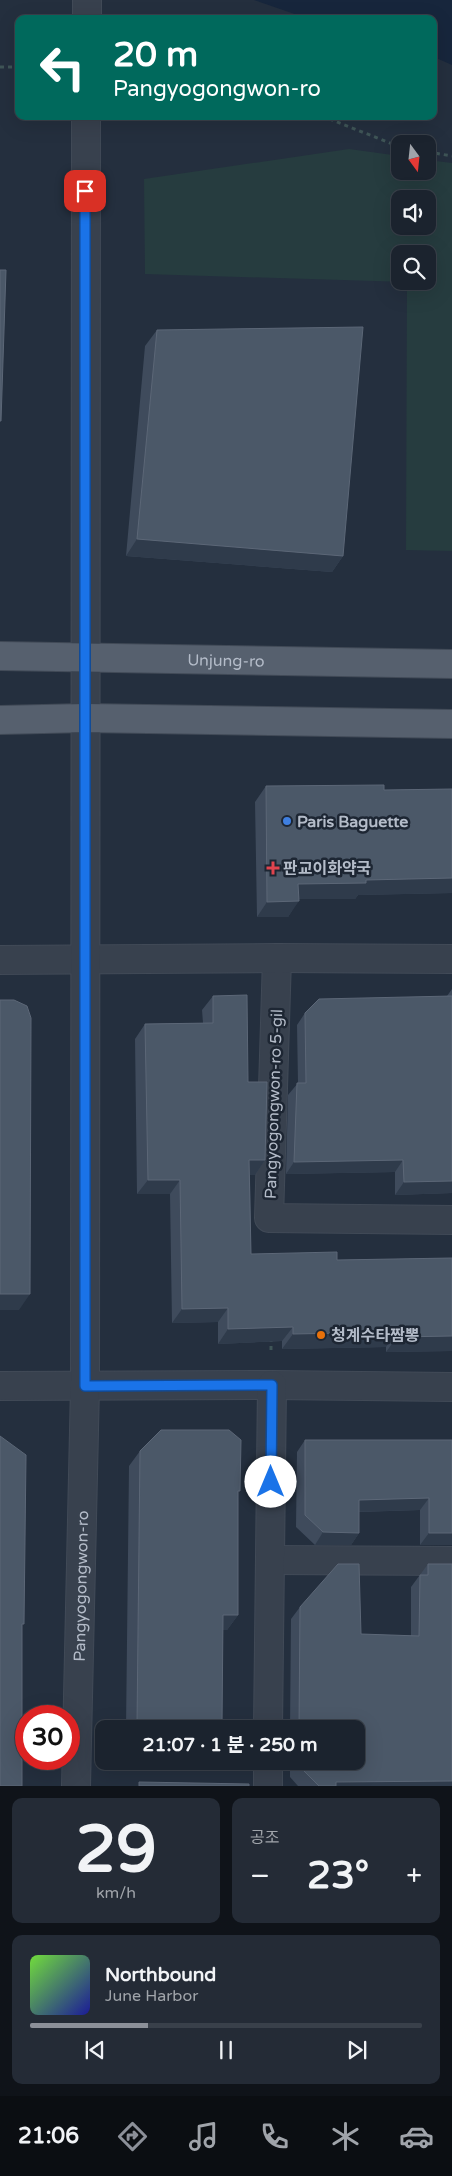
<!DOCTYPE html>
<html lang="ko">
<head>
<meta charset="utf-8">
<style>
	body { margin:0; font-family:"Varela Round","Noto Sans KR",sans-serif; background:#242b36; color:#f1f3f6; height:100vh; display:flex; flex-direction:column; font-size:19px; white-space:nowrap }
	* { box-sizing:border-box; margin:0 }
	p { font-size:16px; color:#a0a4aa }
	.icon { flex:none; width:28px; height:28px; fill:none; stroke:currentColor; stroke-width:2; stroke-linecap:round; stroke-linejoin:round }
	.map { position:relative; height:1786px; overflow:hidden }
	.drawer { display:flex; flex-direction:column; gap:12px; padding:12px; background:#0f1319; flex:1 }
	.drawer>* { flex:none }
	.banner { position:absolute; left:15px; top:15px; width:422px; height:105px; border-radius:10px; box-shadow:0 5px 20px #0002,0 0 0 1px #39404a; background:#00695c; color:#fff; overflow:hidden }
	.needle { width:32px; rotate:165deg }
	.tools { position:absolute; left:391px; top:135px; display:grid; gap:10px }
	.tools a { display:grid; place-items:center; width:45px; height:45px; border-radius:10px; background:#1b232e; box-shadow:0 5px 20px #0002,0 0 0 1px #39404a; font-size:25px }
	.speed { position:absolute; left:15px; top:1705px; display:flex; gap:10px; font-size:25px; font-weight:700; text-align:center }
	.speed>* { display:grid; place-content:center; width:65px; height:65px; border-radius:50%; background:#1b232e; box-shadow:0 5px 20px #0002,0 0 0 1px #39404a; line-height:1 }
	.speed .limit { border:8px solid #d22; background:#fff; color:#111 }
	.pin { position:absolute; display:grid; place-items:center; width:42px; height:42px; color:#fff; margin:-21px; border-radius:10px; box-shadow:0 2px 8px #0006 }
	.me { position:absolute; width:55px; margin:-28px; rotate:0deg; stroke-linejoin:round; filter:drop-shadow(0 0 4px #0008) }
	.turn { display:flex; align-items:center; gap:18px; height:105px; padding:0 15px; font-size:22px }
	.turn .icon { width:65px; height:65px; stroke-width:2.5 }
	.turn b { display:block; font-size:35px; line-height:42px }
	.big { font-size:38px; font-weight:700; line-height:1.1 }
	.drawer .card { flex:1; display:flex; flex-direction:column; justify-content:center; gap:8px; min-width:0; padding:0 18px; border-radius:10px; background:#242b36 }
	.drawer .dial { align-items:center; gap:0 }
	.dial b { font-size:65px; line-height:1 }
	.song { display:flex; align-items:center; gap:15px }
	.cover { width:60px; height:60px; border-radius:8px; background:linear-gradient(135deg,hsl(100 70% 55%),hsl(240 70% 35%)) }
	.played { height:5px; border-radius:2px; background:linear-gradient(90deg,#8c9099 30%,#39404a 30%) }
	.keys { display:flex; justify-content:space-around; direction:ltr }
	.heat { display:flex; justify-content:space-between; align-items:center; font-size:28px; direction:ltr }
	.drawer .tiles { flex:1; display:grid; gap:12px; grid-template-columns:1fr 1fr }
	.card:last-child { grid-column:span 2 }
	.trip { position:absolute; left:95px; top:1720px; width:270px; height:50px; border-radius:10px; background:#1b232e; box-shadow:0 5px 20px #0002,0 0 0 1px #39404a; font-weight:700; line-height:50px; text-align:center }
	.tab-bar { display:flex; height:80px; justify-content:space-around; align-items:center; background:#0b0e12; color:#a0a4aa }
	.tab-bar .icon { width:35px; height:35px }
	.tab-bar .on { color:#8c9099 }
	.tab-bar b { font-size:22px; color:#f1f3f6 }
	.map>svg:first-child { display:block }
	.green { fill:#263c3f; fill-rule:evenodd }
	.water { fill:#17263c }
	.lines { fill:none; stroke-linecap:round; stroke-linejoin:round }
	.minor-casing { stroke:#414a57; stroke-width:30 }
	.major-casing { stroke:#414a57; stroke-width:30 }
	.path { stroke:#3f5557; stroke-width:3; stroke-dasharray:4 4; stroke-linecap:butt }
	.minor { stroke:#38414e; stroke-width:28 }
	.major { stroke:#56606e; stroke-width:28 }
	.wall { fill:#3f4b5c }
	.shaded-wall { fill:#2f3b4b }
	.building { fill:#4b5868; stroke:#5c6777 }
	.route-casing { stroke:#114b97; stroke-width:12 }
	.route { stroke:#1a73e8; stroke-width:9 }
	.shop-dot { fill:#3f7fe0; stroke:#1d2633; stroke-width:2 }
	.health-dot { fill:#e0444e; stroke:#1d2633; stroke-width:2 }
	.food-dot { fill:#e8710a; stroke:#1d2633; stroke-width:2 }
	.labels { text-anchor:middle; stroke-width:5; stroke-linejoin:round; paint-order:stroke }
	.street-label { font-size:16px; fill:#b4bcc9; stroke:#1d2633 }
	.poi-label { font-size:16px; font-weight:bold; fill:#b4bcc9; stroke:#1d2633; text-anchor:start }
</style>
</head>
<body>
<div class="map">
<svg width="452" height="1786" viewBox="0 0 452 1786">
	<rect width="100%" height="100%" fill="#242f3e"/>
	<path class="green" d="M349 149 400 156V171H428V160L452 163V551L406 550 407 282 145 274 144 179ZM400 199H428V226H400ZM400 254H428V281H400Z"/>
	<path class="water" d="M254 0H452V65L434 57V19H309Z"/>
	<g class="lines">
		<defs>
			<g id="minor">
				<path d="M87 19V0"/>
				<path d="M277 958 269 1218 452 1220"/>
				<path d="M0 960 277 958 452 959"/>
				<path d="M0 1386 272 1385 452 1387"/>
				<path d="M271 1560 452 1561"/>
				<path d="M268 1729 272 1385"/>
				<path id="s1" d="M76 1786 85 1386 86 116"/>
				<path d="M268 1786V1761"/>
			</g>
			<g id="major">
				<path id="s2" d="M0 656 452 664"/>
				<path d="M0 720 86 718 452 724"/>
			</g>
		</defs>
		<use href="#minor" class="minor-casing"/>
		<use href="#major" class="major-casing"/>
		<path class="path" d="M0 67H19
			M322 116 400 147
			M428 152 452 156
			M271 1338V1352"/>
		<use href="#minor" class="minor"/>
		<use href="#major" class="major"/>
	</g>
	<path class="wall" d="M157 330 343 556 332 572 126 556 145 346Z
		M266 786 384 790 452 789V893L358 895 355 899H299L288 917H257L255 802Z
		M452 989V1193L395 1195V1172L286 1174 288 1095 298 1083 297 1025 305 1013 447 996Z
		M213 996 248 1082 265 1160 255 1175H250L251 1254 337 1260 452 1258V1351L386 1352V1347L282 1349V1341L218 1344V1322L172 1323 170 1194H137L135 1039 145 1024 203 1023 202 1010Z
		M305 1440H452V1545H420V1510L359 1512V1533L351 1545H315L296 1527 297 1452Z
		M140 1451 238 1494V1615L227 1630H223L220 1729H126L129 1466Z
		M428 1564 452 1786H298L290 1777V1761H356V1729H290L291 1619 300 1607 361 1634 411 1636V1587Z"/>
	<path class="shaded-wall" d="M137 539 343 556 332 572 126 556Z
		M452 878V893L358 895 355 899H288L298 884 366 880Z
		M299 901 288 917H257L267 902Z
		M249 1160H265L255 1175H239Z
		M403 1160 395 1172 286 1174 294 1162Z
		M148 1180H180L170 1194H137Z
		M452 1181V1193L395 1195 404 1182Z
		M0 1294H30L19 1310H0Z
		M228 1308 218 1322 172 1323 182 1309Z
		M293 1327 282 1341 218 1344 228 1329Z
		M396 1332 386 1347 282 1349 293 1334Z
		M452 1336V1351L386 1352 397 1337Z
		M429 1498 420 1510 351 1512 359 1500Z
		M323 1532 359 1533 351 1545H315Z
		M429 1533H452V1545H420Z
		M223 1615H238L227 1630H212Z
		M137 1725H222L220 1729H134Z
		M452 1781V1786H333L336 1782Z"/>
	<path class="building" d="M0 270H6L1 421H0Z
		M363 327 343 556 137 539 157 330Z
		M384 785V790L452 789V878L366 880V883L298 884 299 901 267 902 266 786Z
		M247 995 248 1082H267L265 1160H249L251 1254 337 1252V1260L452 1258V1336L397 1337 396 1332 293 1334V1327L228 1329V1308L182 1309 180 1180H148L145 1024 213 1023V996Z
		M452 996V1181L404 1182 403 1160 294 1162 297 1083H306L305 1013 319 999Z
		M0 1000H14L27 1006 31 1018 30 1294H0Z
		M161 1430H229L241 1440 240 1491H238V1615H223L222 1725H137L140 1451Z
		M0 1436 26 1455 24 1624H22V1786H0Z
		M305 1440H452V1533H429V1498L359 1500V1533L323 1532 305 1515Z
		M338 1564H359L361 1634 419 1636 420 1575H428V1564H452V1781L336 1782V1786H319L298 1765V1761H356V1729H299L300 1607Z
		M139 1782 249 1784V1786H139Z"/>
	<g class="lines">
		<defs>
			<path id="route" d="M85 191V1386L272 1385 271 1482"/>
		</defs>
		<use href="#route" class="route-casing"/>
		<use href="#route" class="route"/>
	</g>
	<circle class="shop-dot" cx="287" cy="821" r="5"/>
	<path class="health-dot" d="M270.5 860.5h5v5h5v5h-5v5h-5v-5h-5v-5h5z"/>
	<circle class="food-dot" cx="321" cy="1335" r="5"/>
	<g class="labels">
		<g class="street-label">
			<text dy="6" stroke="none"><textPath href="#s2" startOffset="226">Unjung-ro</textPath></text>
			<text transform="translate(273 1104) rotate(-88)" y="6">Pangyogongwon-ro 5-gil</text>
			<text dy="6" stroke="none"><textPath href="#s1" startOffset="200">Pangyogongwon-ro</textPath></text>
		</g>
		<g class="poi-label">
			<text x="297" y="827">Paris Baguette</text>
			<text x="283" y="874">판교이화약국</text>
			<text x="331" y="1341">청계수타짬뽕</text>
		</g>
	</g>
</svg>
<div class="tools">
<a><svg class="needle" viewBox="-14 -14 28 28"><path d="M0-13l5 13h-10z" fill="#e53935"/><path d="M0 13l5-13h-10z" fill="#a0a4aa"/></svg></a>
<a><svg class="icon" aria-label="sound" viewBox="0 0 24 24"><path d="M4 9h4l5-4v14l-5-4H4zM17 9q2 3 0 6"/></svg></a>
<a><svg class="icon" aria-label="search" viewBox="0 0 24 24"><circle cx="10" cy="10" r="6"/><path d="M15 15l6 6"/></svg></a>
</div>
<div class="speed"><div class="limit">30</div></div>
<div class="pin" style="left:85px;top:191px;background:#d93025"><svg class="icon" aria-label="arrive" viewBox="0 0 24 24"><path d="M6 21V4h12l-3 4 3 4H6"/></svg></div>
<svg class="me" style="left:271px;top:1482px" viewBox="-20 -20 40 40"><circle r="19" fill="#fff"/><path d="M0-13L10 11 0 6-10 11z" fill="#1a73e8"/></svg>
<div class="trip">21:07 · 1 분 · 250 m</div>
<div class="banner">
<div class="turn"><svg class="icon" aria-label="left" viewBox="0 0 24 24"><path d="M17 20v-9H6M10 6l-5 5 5 5"/></svg><div><b>20 m</b>Pangyogongwon-ro</div></div>
</div>
</div>
<section class="drawer">
<div class="tiles">
<div class="card dial"><b>29</b><p>km/h</p></div>
<div class="card"><p>공조</p>
<div class="heat"><a>−</a><b class="big">23°</b><a>+</a></div>
</div>
<div class="card">
<div class="song"><i class="cover"></i><div><b>Northbound</b><p>June Harbor</p></div></div>
<div class="played"></div>
<div class="keys"><svg class="icon" aria-label="previous" viewBox="0 0 24 24"><path d="M18 5L8 12l10 7zM5 5v14"/></svg><svg class="icon" aria-label="pause" viewBox="0 0 24 24"><path d="M8 5v14M16 5v14"/></svg><svg class="icon" aria-label="next" viewBox="0 0 24 24"><path d="M6 5l10 7-10 7zM19 5v14"/></svg></div>
</div>
</div>
</section>
<nav class="tab-bar">
<b>21:06</b>
<svg class="icon on" aria-label="directions" viewBox="0 0 24 24"><path d="M12 3l9 9-9 9-9-9zM9 14v-3h6M13 9l2 2-2 2"/></svg>
<svg class="icon" aria-label="music" viewBox="0 0 24 24"><path d="M9 18V5l10-2v13"/><circle cx="6" cy="18" r="3"/><circle cx="16" cy="16" r="3"/></svg>
<svg class="icon" aria-label="phone" viewBox="0 0 24 24"><path d="M5 4h4l2 5-3 2q2 4 5 5l2-3 5 2v4C11 20 4 13 5 4z"/></svg>
<svg class="icon" aria-label="climate" viewBox="0 0 24 24"><path d="M12 3v18M4 7l16 10M4 17L20 7"/></svg>
<svg class="icon" aria-label="car" viewBox="0 0 24 24"><path d="M5 17H2v-5l4-1 3-4h7l3 4 3 1v5h-3M9 17h6M6 11h13"/><circle cx="7" cy="17" r="2"/><circle cx="17" cy="17" r="2"/></svg>
</nav>
</body>
</html>
